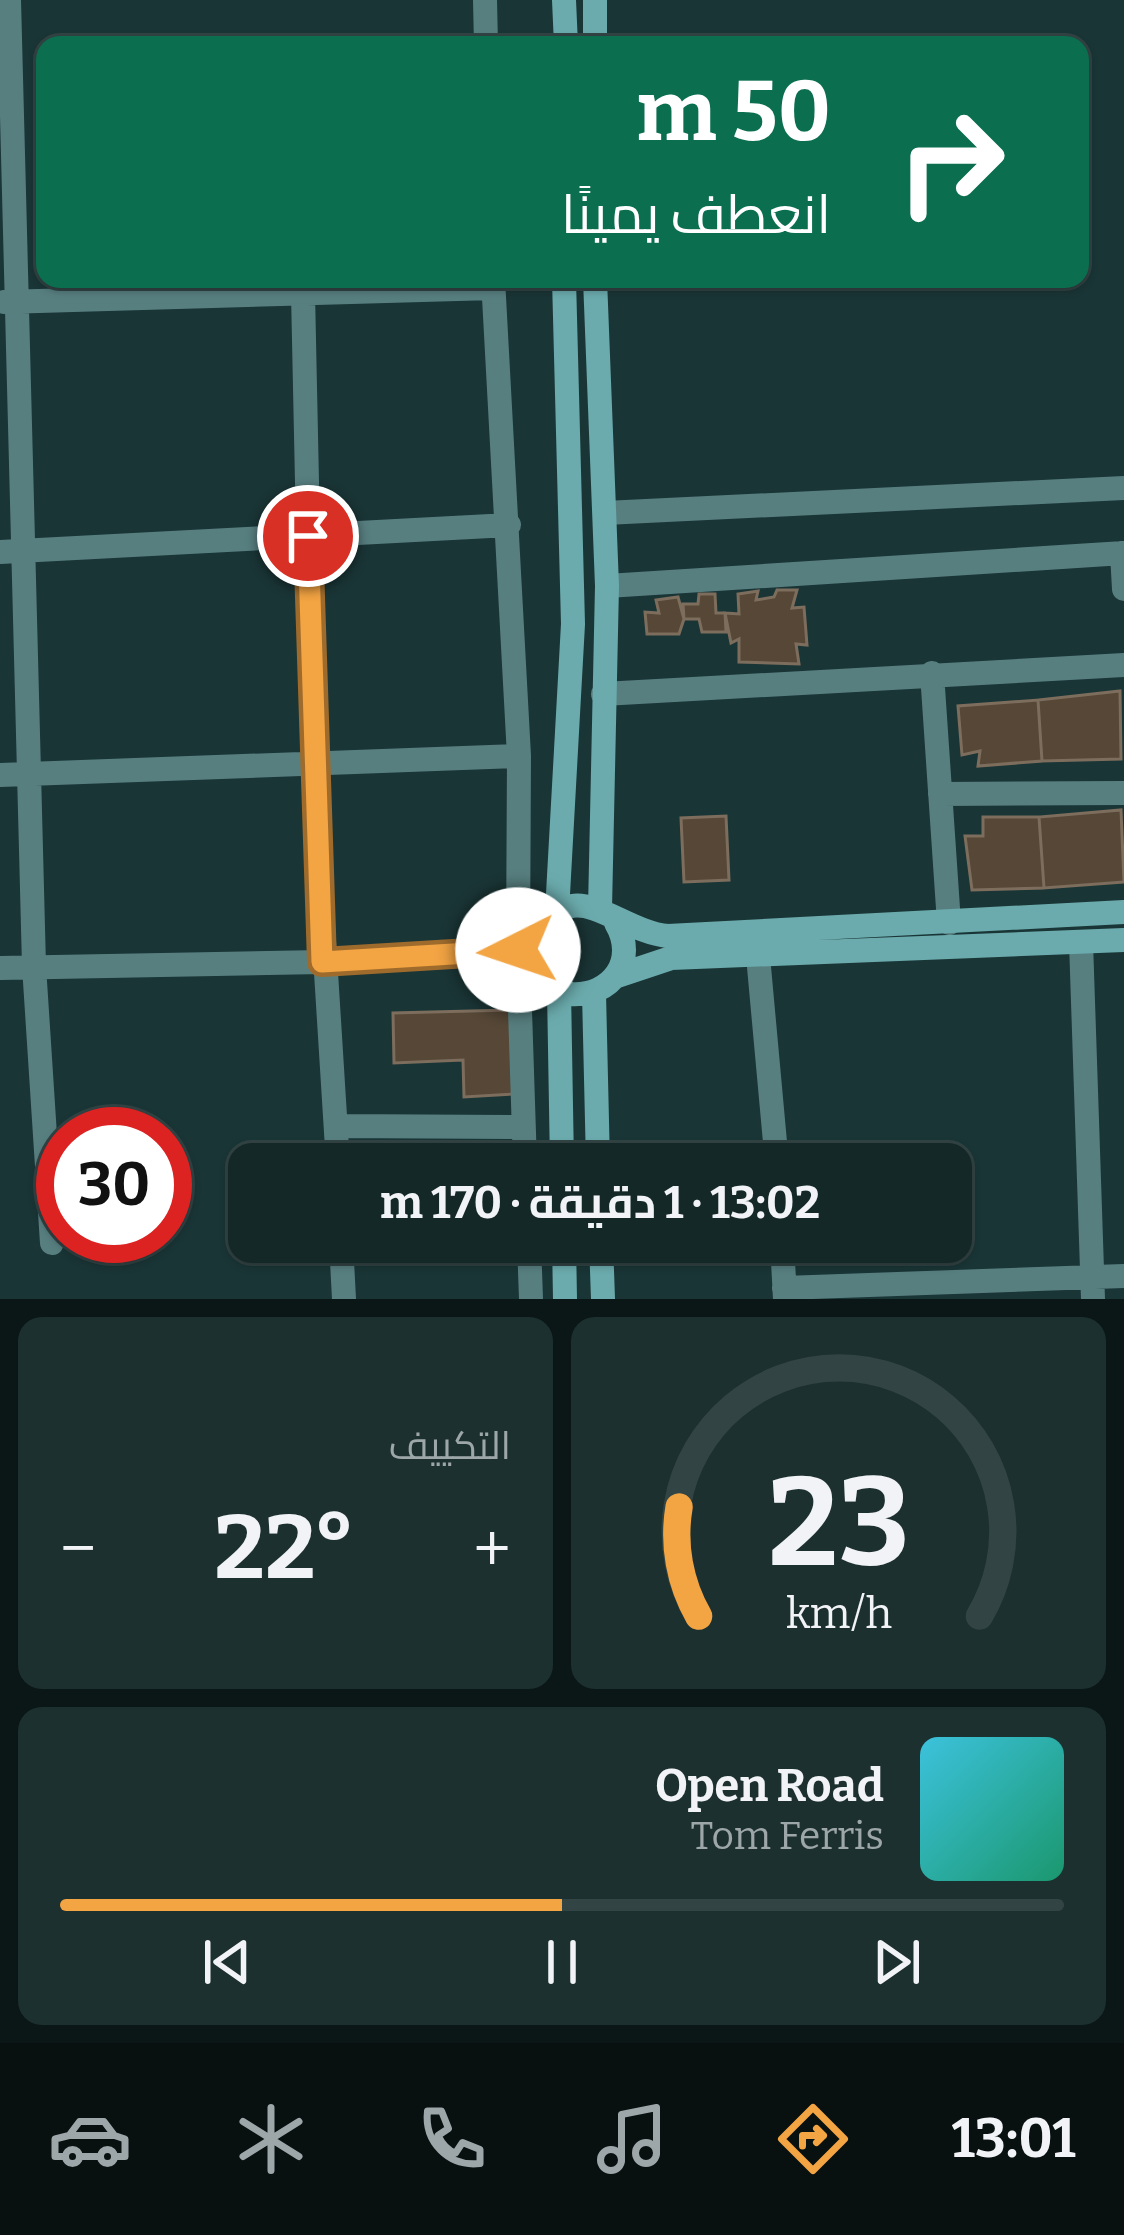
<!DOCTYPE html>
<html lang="ar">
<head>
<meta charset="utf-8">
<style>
	body { margin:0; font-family:Bitter,Cairo,serif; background:#1d3030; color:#f1f3f6; direction:rtl; height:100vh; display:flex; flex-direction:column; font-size:45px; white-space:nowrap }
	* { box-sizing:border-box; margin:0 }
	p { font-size:39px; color:#9da6a8 }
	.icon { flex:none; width:66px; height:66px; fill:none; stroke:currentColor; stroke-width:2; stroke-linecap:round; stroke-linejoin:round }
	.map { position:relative; height:1299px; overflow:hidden; direction:ltr }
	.side { display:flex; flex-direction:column; gap:18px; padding:18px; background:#0b1616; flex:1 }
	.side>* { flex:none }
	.top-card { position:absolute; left:36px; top:36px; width:1053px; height:252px; border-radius:24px; box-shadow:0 3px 9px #0004,0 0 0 3px #334445; direction:rtl; background:#0b6e4f; color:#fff; overflow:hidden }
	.speed { position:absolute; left:36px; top:1107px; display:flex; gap:24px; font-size:60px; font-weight:700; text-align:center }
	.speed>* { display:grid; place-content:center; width:156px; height:156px; border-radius:50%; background:#142828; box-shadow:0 3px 9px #0004,0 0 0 3px #334445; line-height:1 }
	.speed .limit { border:18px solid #d22; background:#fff; color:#111 }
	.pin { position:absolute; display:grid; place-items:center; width:102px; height:102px; color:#fff; margin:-51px; border:6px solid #fff; border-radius:50%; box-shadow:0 3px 12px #0007 }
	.me { position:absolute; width:132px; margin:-66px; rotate:266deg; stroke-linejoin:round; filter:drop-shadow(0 0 9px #0008) }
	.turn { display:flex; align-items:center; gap:42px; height:252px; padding:0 60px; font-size:54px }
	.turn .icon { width:156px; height:156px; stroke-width:2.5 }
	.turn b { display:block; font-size:84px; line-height:102px }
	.big { font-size:90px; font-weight:700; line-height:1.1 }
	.side .widget { flex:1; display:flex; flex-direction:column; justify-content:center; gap:18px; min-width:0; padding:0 42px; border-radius:24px; background:#1d3030 }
	.side .dial { align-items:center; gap:0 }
	.dial svg { height:312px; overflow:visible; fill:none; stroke:#334445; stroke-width:7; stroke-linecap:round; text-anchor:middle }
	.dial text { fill:#f1f3f6; stroke:none }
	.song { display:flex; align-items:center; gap:36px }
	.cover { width:144px; height:144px; border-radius:18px; background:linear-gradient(135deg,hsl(190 70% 55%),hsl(160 70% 35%)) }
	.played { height:12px; border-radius:6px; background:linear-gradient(90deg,#f3a443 50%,#334445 50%) }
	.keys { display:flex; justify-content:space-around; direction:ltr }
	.heat { display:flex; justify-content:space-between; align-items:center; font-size:66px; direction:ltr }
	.side .tiles { flex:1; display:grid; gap:18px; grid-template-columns:1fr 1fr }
	.widget:last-child { grid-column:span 2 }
	.trip { position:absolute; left:228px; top:1143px; width:744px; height:120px; border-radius:24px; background:#142828; box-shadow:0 3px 9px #0004,0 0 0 3px #334445; font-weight:700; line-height:120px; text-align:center; direction:rtl }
	.menu { display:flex; height:192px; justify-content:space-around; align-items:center; background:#081010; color:#9da6a8 }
	.menu .icon { width:84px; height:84px }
	.menu .current { color:#f3a443 }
	.menu b { font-size:54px; color:#f1f3f6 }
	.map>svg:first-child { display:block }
	.building { fill:#564736; stroke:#7d6d5c; stroke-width:3 }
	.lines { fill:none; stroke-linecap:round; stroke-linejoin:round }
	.minor { stroke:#587f80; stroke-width:24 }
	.secondary { stroke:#6babad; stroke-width:24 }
	.route-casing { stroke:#9e6b2c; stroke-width:30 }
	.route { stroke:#f3a443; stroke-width:21 }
</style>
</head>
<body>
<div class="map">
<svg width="1124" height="1299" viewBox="0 0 1124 1299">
	<rect width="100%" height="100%" fill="#1a3536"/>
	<path class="building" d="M777 590H797L792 608 804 607 807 645 796 644 799 664 739 662V639L731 643 725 613 739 614 738 594 758 591 756 600 774 597Z
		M699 594H715L716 613H725L726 632H702L699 619H684L683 604H698Z
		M678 597 684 619 679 634H647L645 612 659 613 656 600Z
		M1120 691 1121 759 1042 761 1038 700Z
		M1038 700 1042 761 978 766 980 751 962 755 958 706Z
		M1121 810 1124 882 1044 888 1039 817Z
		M726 816 729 880 684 882 681 818Z
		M983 817H1039L1044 888 972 890 965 836H983Z
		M510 1010 514 1094 464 1097 463 1060 394 1063 393 1013Z"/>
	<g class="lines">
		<path class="minor" d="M9 0 34 966 52 1243
			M485 0 486 45
			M493 279 519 756 518 949 525 1164
			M303 293 313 765 338 1164
			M4 302 493 288
			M605 513 1124 488
			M0 552 509 525
			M1122 553 1124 589
			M607 586 1124 553
			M932 673 949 923
			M603 694 1124 665
			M0 775 519 756
			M940 794 1124 793
			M1081 942 1093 1299
			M758 956 777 1164
			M0 968 322 962 531 947
			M336 1126 523 1127
			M341 1242 344 1299
			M529 1242 531 1299
			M782 1242 785 1299
			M784 1288 1124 1276"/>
		<path class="secondary" d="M564 0 566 45
			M595 0V45
			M595 279 607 586 600 909
			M557 912 573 624 564 279
			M616 923C638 960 612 997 570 994 528 978 522 916 572 906 597 901 633 933 668 936L1124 912
			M617 976 671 958 1124 940
			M559 990 562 1164
			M594 993 598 1164
			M564 1242 565 1299
			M601 1242 603 1299"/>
	</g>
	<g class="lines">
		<defs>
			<path id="route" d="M308 536 322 962 518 950"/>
		</defs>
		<use href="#route" class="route-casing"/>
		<use href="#route" class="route"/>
	</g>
</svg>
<div class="speed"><div class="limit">30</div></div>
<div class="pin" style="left:308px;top:536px;background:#d93025"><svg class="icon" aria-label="arrive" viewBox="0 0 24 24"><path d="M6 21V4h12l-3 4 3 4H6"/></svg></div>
<svg class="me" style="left:518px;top:950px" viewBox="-20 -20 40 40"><circle r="19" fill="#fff"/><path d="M0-13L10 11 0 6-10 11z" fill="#f3a443"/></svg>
<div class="trip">13:02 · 1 دقيقة · 170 m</div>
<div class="top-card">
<div class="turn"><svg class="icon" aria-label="right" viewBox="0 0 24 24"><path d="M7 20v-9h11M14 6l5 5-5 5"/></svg><div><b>50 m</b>انعطف يمينًا</div></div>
</div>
</div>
<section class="side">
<div class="tiles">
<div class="widget dial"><svg viewBox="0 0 100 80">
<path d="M14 69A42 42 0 1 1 86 69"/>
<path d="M14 69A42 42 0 0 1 9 41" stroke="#f3a443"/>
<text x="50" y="56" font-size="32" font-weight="700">23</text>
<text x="50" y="72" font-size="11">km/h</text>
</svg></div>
<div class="widget"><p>التكييف</p>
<div class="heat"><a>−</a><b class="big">22°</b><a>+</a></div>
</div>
<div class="widget">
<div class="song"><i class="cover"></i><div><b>Open Road</b><p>Tom Ferris</p></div></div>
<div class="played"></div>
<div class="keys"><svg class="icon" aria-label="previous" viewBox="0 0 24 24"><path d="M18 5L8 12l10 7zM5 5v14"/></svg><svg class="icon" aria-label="pause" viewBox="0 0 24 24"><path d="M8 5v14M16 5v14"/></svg><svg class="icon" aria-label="next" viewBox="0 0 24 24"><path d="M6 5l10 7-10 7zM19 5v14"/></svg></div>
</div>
</div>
</section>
<nav class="menu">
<b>13:01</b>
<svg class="icon current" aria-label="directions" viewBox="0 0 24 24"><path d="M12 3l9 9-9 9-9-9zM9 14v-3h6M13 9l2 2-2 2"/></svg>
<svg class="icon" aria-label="music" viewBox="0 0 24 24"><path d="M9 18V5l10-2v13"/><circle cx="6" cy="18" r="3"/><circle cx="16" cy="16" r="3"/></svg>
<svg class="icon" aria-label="phone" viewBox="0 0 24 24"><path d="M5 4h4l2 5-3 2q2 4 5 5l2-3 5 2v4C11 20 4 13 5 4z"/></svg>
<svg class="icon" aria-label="climate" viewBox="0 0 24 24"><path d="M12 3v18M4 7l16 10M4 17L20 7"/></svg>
<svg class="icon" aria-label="car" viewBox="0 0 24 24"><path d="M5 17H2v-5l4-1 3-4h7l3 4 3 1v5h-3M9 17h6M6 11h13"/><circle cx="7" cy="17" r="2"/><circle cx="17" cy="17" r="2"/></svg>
</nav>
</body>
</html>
